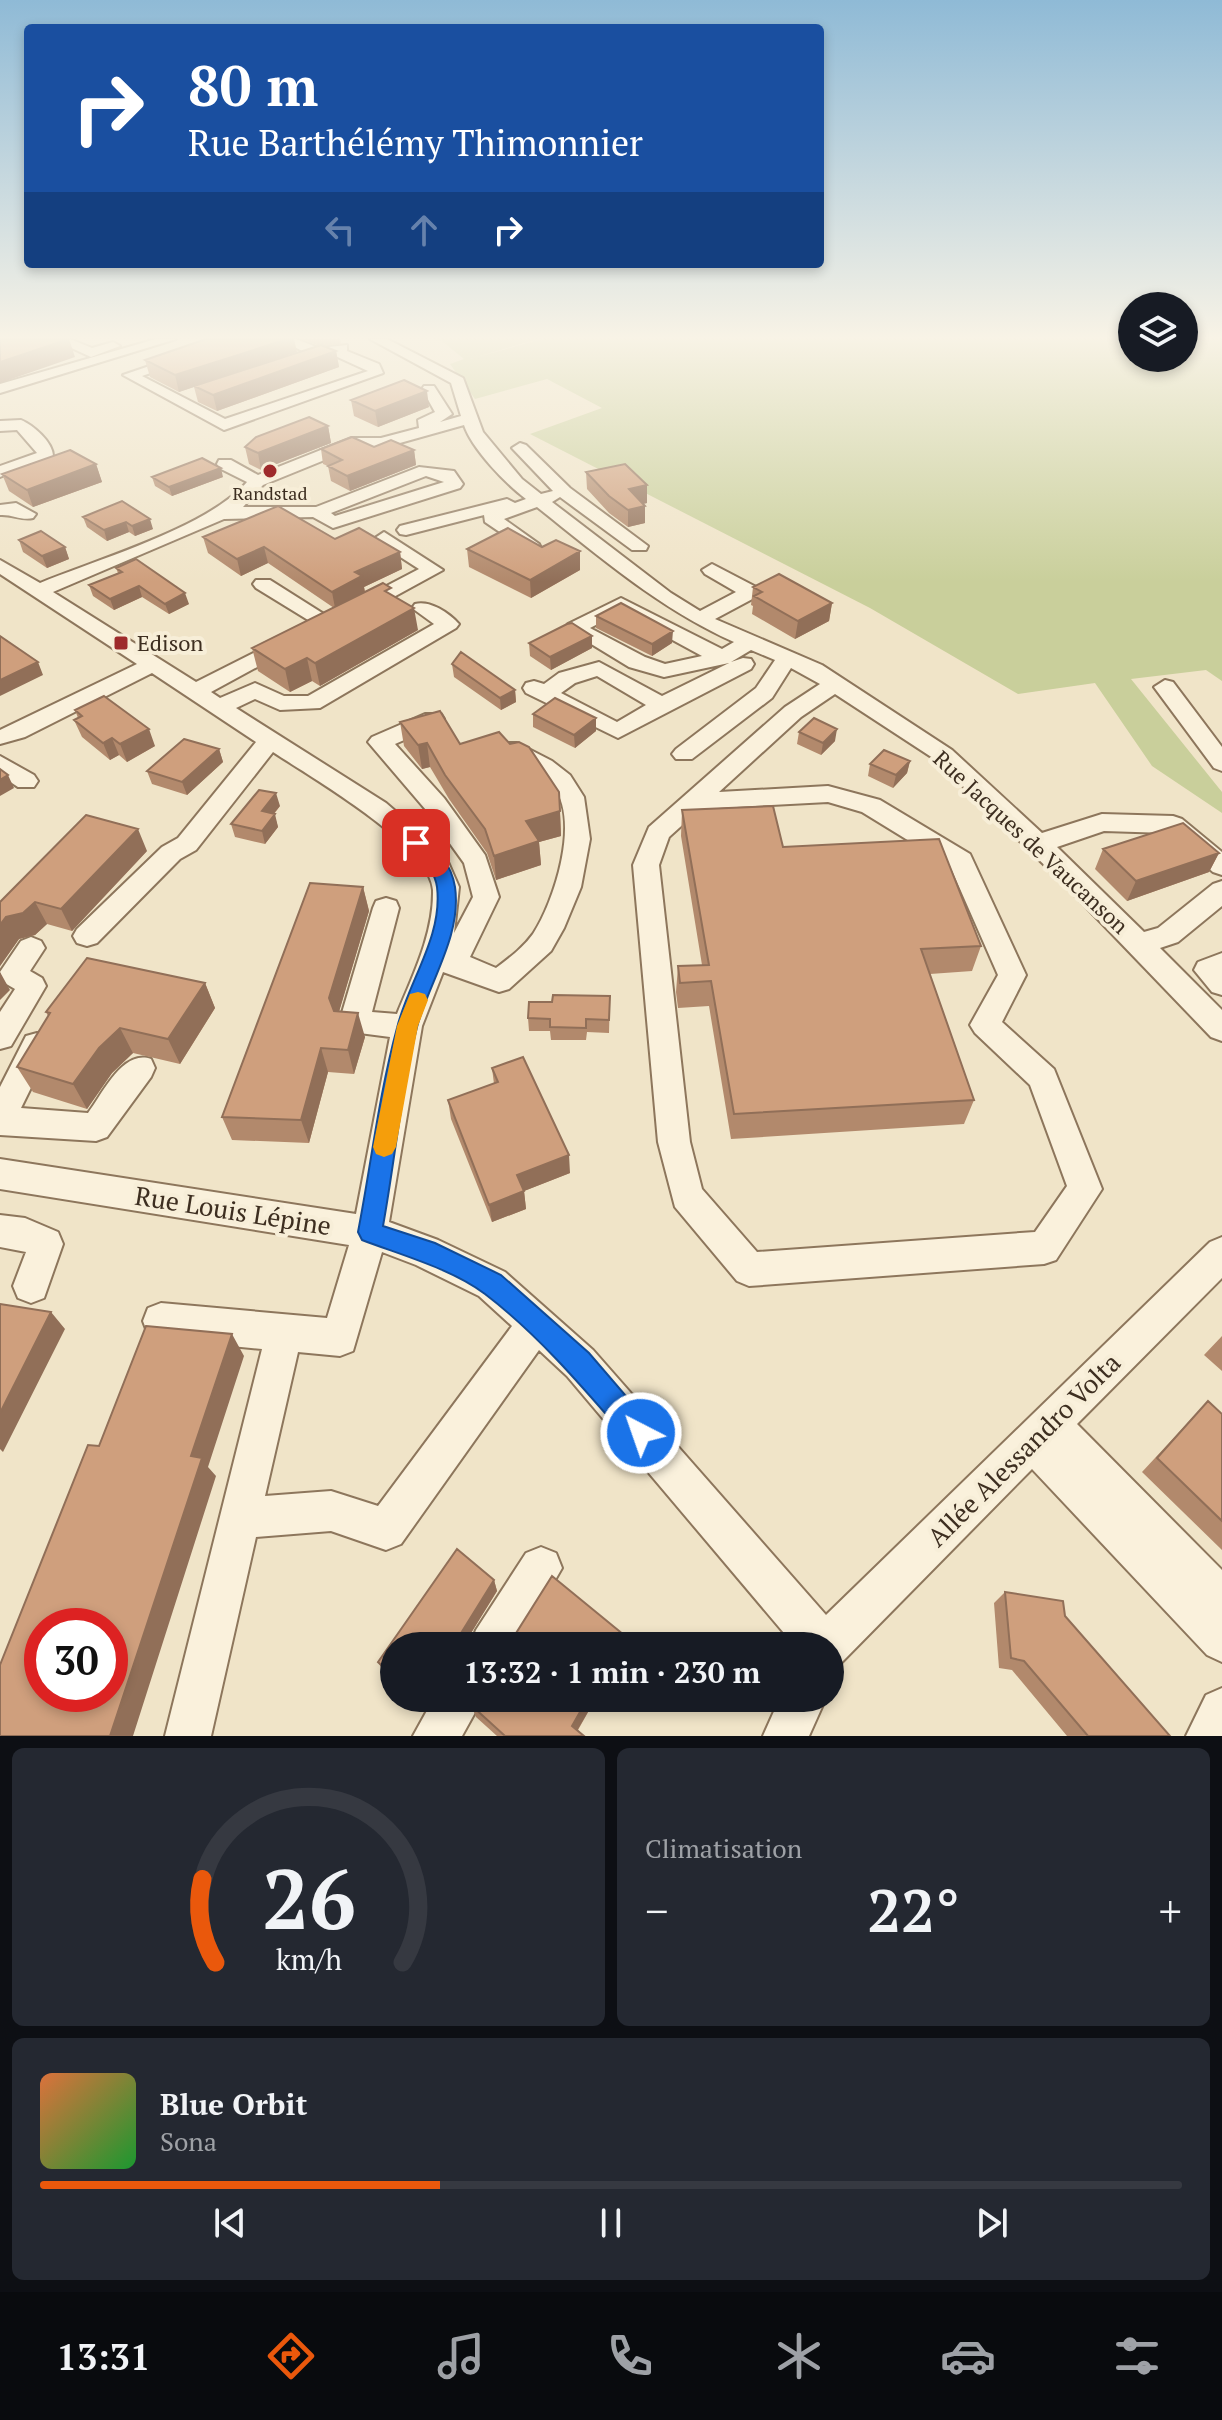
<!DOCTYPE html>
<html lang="fr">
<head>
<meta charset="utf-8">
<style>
	body { margin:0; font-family:"PT Serif",serif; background:#242831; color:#f1f3f6; height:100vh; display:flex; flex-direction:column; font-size:30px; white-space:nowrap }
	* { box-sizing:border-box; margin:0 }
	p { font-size:26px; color:#9ea1a6 }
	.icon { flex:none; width:44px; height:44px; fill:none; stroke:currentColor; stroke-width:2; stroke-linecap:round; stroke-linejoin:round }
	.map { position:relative; height:1736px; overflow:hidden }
	.panel { display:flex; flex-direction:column; gap:12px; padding:12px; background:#0d0f14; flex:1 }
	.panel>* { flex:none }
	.hud { position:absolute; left:24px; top:24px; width:800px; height:244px; border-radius:8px; box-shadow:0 4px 12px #0003; background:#1a4fa0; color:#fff; overflow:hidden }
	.tools { position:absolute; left:1118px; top:292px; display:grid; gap:16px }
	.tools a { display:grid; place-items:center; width:80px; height:80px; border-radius:50%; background:#171b24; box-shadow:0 4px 12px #0003; font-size:40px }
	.speed { position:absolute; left:24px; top:1608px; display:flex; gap:16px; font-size:40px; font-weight:700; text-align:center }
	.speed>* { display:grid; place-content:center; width:104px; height:104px; border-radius:50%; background:#171b24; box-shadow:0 4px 12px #0003; line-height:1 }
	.speed .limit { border:12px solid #d22; background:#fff; color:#111 }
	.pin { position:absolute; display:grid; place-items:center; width:68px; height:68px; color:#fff; margin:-34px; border-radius:16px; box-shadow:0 4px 12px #0006 }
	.me { position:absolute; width:88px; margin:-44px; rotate:319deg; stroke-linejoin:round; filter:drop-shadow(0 0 6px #0008) }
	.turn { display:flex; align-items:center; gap:28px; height:168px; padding:0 32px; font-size:36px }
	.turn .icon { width:104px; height:104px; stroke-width:2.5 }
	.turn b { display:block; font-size:56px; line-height:68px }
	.lanes { display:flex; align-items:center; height:76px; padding:0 32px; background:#0003; justify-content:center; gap:40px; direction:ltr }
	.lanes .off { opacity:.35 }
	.big { font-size:60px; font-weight:600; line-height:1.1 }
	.panel .widget { flex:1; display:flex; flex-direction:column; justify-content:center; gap:12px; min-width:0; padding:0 28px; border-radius:12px; background:#242831 }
	.panel .dial { align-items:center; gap:0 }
	.dial svg { height:208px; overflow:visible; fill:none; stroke:#363941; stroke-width:7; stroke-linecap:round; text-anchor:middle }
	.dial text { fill:#f1f3f6; stroke:none }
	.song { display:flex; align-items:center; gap:24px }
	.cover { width:96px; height:96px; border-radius:12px; background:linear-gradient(135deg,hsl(20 70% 55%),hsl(130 70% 35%)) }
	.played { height:8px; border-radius:4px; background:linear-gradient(90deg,#ea580c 35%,#363941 35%) }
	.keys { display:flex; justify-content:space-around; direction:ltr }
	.heat { display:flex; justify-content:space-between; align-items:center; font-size:44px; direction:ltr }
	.panel .tiles { flex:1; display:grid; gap:12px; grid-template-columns:1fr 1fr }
	.widget:last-child { grid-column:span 2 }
	.trip { position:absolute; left:380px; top:1632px; width:464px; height:80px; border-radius:40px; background:#171b24; box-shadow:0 4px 12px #0003; font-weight:600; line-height:80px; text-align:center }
	.tab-bar { display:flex; height:128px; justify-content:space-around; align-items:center; background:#090b0e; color:#9ea1a6 }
	.tab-bar .icon { width:56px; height:56px }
	.tab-bar .selected { color:#ea580c }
	.tab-bar b { font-size:36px; color:#f1f3f6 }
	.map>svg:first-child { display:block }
	.green { fill:#c9cf9b }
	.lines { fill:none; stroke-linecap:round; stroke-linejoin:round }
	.minor-casing { stroke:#8d765c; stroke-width:4 }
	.minor { fill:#faf1dc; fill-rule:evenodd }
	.wall { fill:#b2896c }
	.shaded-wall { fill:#916f58 }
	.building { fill:#cf9f7d; stroke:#916f58; stroke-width:2; fill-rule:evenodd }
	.route { fill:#1a73e8; stroke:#114b97; stroke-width:2 }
	.slow { fill:#f59e0b }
	.poi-dot { fill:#9e2a2b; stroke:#f7eed8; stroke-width:3 }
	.labels { text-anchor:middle; stroke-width:8; stroke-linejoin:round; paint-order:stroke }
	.far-poi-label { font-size:18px; fill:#3d2e20; stroke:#f7eed8 }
	.poi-label { font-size:22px; fill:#3d2e20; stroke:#f7eed8; text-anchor:start }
	.street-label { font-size:22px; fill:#3d2e20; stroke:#f7eed8 }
	.near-street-label { font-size:26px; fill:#3d2e20; stroke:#f7eed8 }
</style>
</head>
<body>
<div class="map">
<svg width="1222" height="1736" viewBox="0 0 1222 1736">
	<rect width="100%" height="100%" fill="#f0e4c8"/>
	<path class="green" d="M435 339H538L470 359 542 339H1132V358H1184V339H1222V681L1206 670 1131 679 1222 792V813L1152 766 1095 683 1018 694 870 608 530 434 602 408 547 379 475 399 450 364 464 359 442 341Z"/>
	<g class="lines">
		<defs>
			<path id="minor" d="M52 339H70L92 348 113 342 120 346 91 357Z
				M156 339H176L0 393V384Z
				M229 339H248L142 376 225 419 368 371 331 354 312 356 279 339H296L319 348 347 345V351L379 364 383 373 224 430 123 375Z
				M370 339H387L463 378 483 432 522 479 541 494 553 491 512 448 520 443 526 445 570 488 648 546 646 550H632L560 497 552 502 671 593 700 611 736 592 705 574 702 570 712 564 758 588 761 592 758 596 715 619 822 665 952 750 1042 833 1102 814 1173 816 1182 819 1222 852V875L1213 872 1167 833 1104 831 1057 847 1144 932 1158 928 1213 884 1222 881V906L1178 942 1160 948 1222 1010V1041L1211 1037 1064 884 936 760 835 694 801 717 719 792 828 786 880 800 970 854 1026 975 1002 1022 1054 1069 1102 1189 1056 1260 1044 1264 749 1286 737 1281 675 1207 658 1142 633 865 649 827 785 707 820 684 791 668 772 698 692 759H676L672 754 676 749 756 688 775 660 751 650 731 662 743 658 751 659 754 664 751 669 618 738 526 693 523 688 526 683 534 681 544 684 559 673 599 662 662 696 729 663 664 677 629 667 565 628 568 624 621 598 722 649 734 642C660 609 600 557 537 507L504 519 539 544 541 548 539 552 532 554 485 522 484 515 406 535 400 534 397 530 400 526 507 499 515 503 526 499C506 484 472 449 464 425L382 448 359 446 263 485 243 507H316L419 467 454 471 463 484 460 488 333 528 313 517 224 519 53 592 196 682 313 623 256 588 253 584 256 580H270L338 623 211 692 220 698 255 683 284 696H308L434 624 412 608 415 604C430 600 449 613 459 624L456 628 320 708 280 710 255 699 236 708 386 803 444 853 459 887 454 933 473 897 464 863 426 810 368 742 372 737 425 714H441L444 719 441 724 395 744 444 798 485 855 499 897 470 957 496 968C509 958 523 948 533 934 554 902 581 820 553 786 541 771 518 762 501 753L497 748 501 743H517L552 761 570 775 584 797 590 839 581 887 564 928 551 951 509 989 499 992 443 972 422 1026 389 1222 438 1240 505 1272 593 1350 826 1615 1210 1242 1222 1237V1278L1077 1424 1222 1570V1662L1207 1655 1032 1469 842 1662 830 1666V1646H795L567 1376 539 1350 401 1544 386 1550 331 1531 256 1537 211 1736H165L262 1349 161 1339 148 1334 143 1321 148 1308 161 1303 327 1318 349 1245 0 1189V1159L356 1214 390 1037 344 1031 339 1023 373 908 376 901 386 898 396 901 399 908 372 1012 397 1014C413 975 434 933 433 890 431 846 309 776 273 752L196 850 180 859 97 943 87 946 77 943 73 936 77 929 162 847 178 838 256 742 152 673 25 737 0 744V730L137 664 0 574V560L40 583C98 559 207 528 247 482L219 468 217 464 219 460H231L258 475 351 438H381L419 428 418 420 435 412 422 389 424 386H434L452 414 440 422 461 416 451 383ZM426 476 444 482 335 516 331 513ZM621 612 702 656 665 664 645 657 590 628ZM597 676 646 705 617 722 561 693 575 683ZM828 802 862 812 950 866 998 975 970 1025 975 1033 1030 1085 1067 1186 1035 1232 757 1252 702 1189 690 1142 659 865 669 837 700 809ZM382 1252 416 1265 479 1296 512 1326 378 1506 331 1491 265 1496 298 1352 340 1356 353 1351Z
				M21 420C33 425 53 442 53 456L0 477V466L37 453 17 430 0 431V421Z
				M16 503 36 514 33 518C22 521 12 514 0 515V505Z
				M384 532 443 570 368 611H354L351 607 354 603 419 569 377 542 375 538Z
				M1165 680 1173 682 1222 747V771L1214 768 1154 687Z
				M0 756 34 775 38 781 34 787H18L0 775Z
				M31 937 41 941 45 948 30 971 42 978 46 986 11 1046 0 1049V1012L15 989 3 982 0 972 21 941Z
				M1222 953V995L1212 992 1194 970 1198 962Z
				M37 1033 48 1036 52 1045 21 1108 88 1113C103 1093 123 1049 151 1059L155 1068 151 1077 107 1137 96 1141 0 1135V1087L26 1036Z
				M0 1215 25 1218 58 1232 63 1244 44 1298 31 1303 18 1298 13 1286 26 1252 0 1247Z
				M541 1547 556 1553 562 1568 517 1646H470L476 1630 526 1553Z
				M1222 1688V1736H1186L1206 1695Z
				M434 1698H483L462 1736H413Z
				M780 1698H826L809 1736H763Z"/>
		</defs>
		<use href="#minor" class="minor-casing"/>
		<use href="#minor" class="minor"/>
	</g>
	<path class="wall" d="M302 339H340L341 344 322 346 336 351 339 367 217 411 198 402 194 387 179 392 150 377 145 360 297 352 260 365 319 346Z
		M351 400 429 407 378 427 354 416Z
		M328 426 331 443 261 470 249 464 245 447Z
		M374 447 414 450 416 465 350 491 331 481 328 466 323 464 321 449Z
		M96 464 102 482 33 507 9 491 2 474Z
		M586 472 647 503 643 504 645 523 628 527 609 513 587 489Z
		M152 477H223L172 496 155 486Z
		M122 501 153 529 135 536 129 532 107 541 87 527 83 517Z
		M203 537 335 539 400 552 402 569 364 587 365 592 392 595 418 630 320 686 312 681 290 692 258 671 252 648 334 608 268 563 241 576 208 553Z
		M19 540 65 547 69 559 47 568 23 552Z
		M542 547 580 551V570L531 598 469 567 467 549Z
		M116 568 189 604 169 614 142 597 114 610 93 596 89 585 118 573Z
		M753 587 832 603 829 621 795 639 752 614 753 606 751 605Z
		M596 616 672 643 652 656 596 628Z
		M529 643 592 648 551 670 530 656Z
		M452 664 515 690 516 702 501 710 454 677Z
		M75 710 155 746 127 762 119 755 110 760 82 737 74 720 78 718Z
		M533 714 596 718V731L575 748 533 727Z
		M400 722 460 744 559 792 561 836 539 842 541 865 496 880 487 853 449 799 430 767 422 769 404 746Z
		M799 732 835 741 821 755 797 744Z
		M219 749 223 762 187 795 152 784 147 771Z
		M910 761 907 773 893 788 868 776 870 764Z
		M280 806 274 814 278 827 265 844 235 837 231 824Z
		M682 810 783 847 981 946 972 971 930 974 974 1100 964 1124 731 1139 709 1006 678 1008 676 992 678 966 702 965 681 836Z
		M1103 849 1219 853 1209 872 1127 901 1095 869Z
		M147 851 72 931 47 924 35 935 19 939 0 966V902Z
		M363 887 369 911 339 1011 365 1037 354 1074 328 1072 309 1143 232 1140 222 1117Z
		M205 983 215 1008 180 1064 133 1053 112 1073 87 1109 33 1092 17 1067 48 1016 46 1012Z
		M610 996 609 1033 587 1032 586 1040H551L550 1031H529L528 1018 552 1002Z
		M492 1068 570 1173 524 1191 526 1209 492 1222 451 1119 448 1100 494 1084Z
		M1222 1336V1371L1204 1355Z
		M1208 1401 1222 1414V1550L1142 1472Z
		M457 1549 494 1580 497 1591 463 1646H394V1681L384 1672 378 1662Z
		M1005 1592 1170 1736H1067L1012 1670 999 1668 994 1603Z
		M596 1698 578 1730 584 1736H497L476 1717 471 1705Z"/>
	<path class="shaded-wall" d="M69 339 75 357 0 383V362Z
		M288 339H294L297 352 179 392 175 375Z
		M336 351 339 367 217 411 213 395Z
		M427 391 429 407 378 427 375 411Z
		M328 426 331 443 261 470 258 453Z
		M414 450 416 465 350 491 347 476Z
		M96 464 102 482 33 507 27 490Z
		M221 468 223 477 172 496 169 487Z
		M647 485V503L629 507V489Z
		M645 506V523L628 527V510Z
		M150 519 153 529 135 536 132 526Z
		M126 522 129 532 107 541 104 530Z
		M65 547 69 559 47 568 42 556Z
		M264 547 268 563 241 576 237 559Z
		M580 551V570L531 598 530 580Z
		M400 552 402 569 364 587 365 593 335 608 332 592 355 572Z
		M139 586 142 597 114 610 110 599Z
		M185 593 189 604 169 614 165 604Z
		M832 603 829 621 795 639 798 621Z
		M414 608 418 630 320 686 315 663Z
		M673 631 672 643 652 656V644Z
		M592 636V648L551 670 550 657Z
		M307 658 312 681 290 692 285 669Z
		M38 662 43 675 0 696V680Z
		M515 690 516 702 501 710 500 698Z
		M596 718V731L575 748 574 735Z
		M149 729 155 746 127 762 120 744Z
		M837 729 835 741 821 755 823 743Z
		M112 738 119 755 110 760 103 743Z
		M427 743 430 767 422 769 418 745Z
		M219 749 223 762 187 795 182 782Z
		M910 761 907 773 893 788 896 775Z
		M8 775 14 788 0 796V780Z
		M276 793 280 806 265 824 262 811Z
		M560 811 561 836 539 842 541 865 496 880 494 856 526 821Z
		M275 814 278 827 265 844 262 831Z
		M138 829 147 851 72 931 61 909Z
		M1219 853 1209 872 1127 901 1136 881Z
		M363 887 369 911 336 1022 329 998Z
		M35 902 47 924 35 935 19 939 0 966V925L6 917Z
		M0 972 10 990 0 1000Z
		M205 983 215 1008 180 1064 168 1039Z
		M358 1013 365 1037 354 1074 348 1050Z
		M120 1028 133 1053 112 1073 87 1109 73 1084 99 1048Z
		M321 1048 328 1072 309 1143 301 1120Z
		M569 1155 570 1173 519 1193 517 1175Z
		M524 1191 526 1209 492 1222 489 1205Z
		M51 1312 65 1329 3 1452 0 1449V1413Z
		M232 1334 244 1356 208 1467 216 1476 133 1736H110L191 1456Z
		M494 1580 497 1591 463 1646H453Z
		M624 1635V1646H618Z
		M588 1698H596L574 1736 572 1726Z"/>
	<path class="building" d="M0 339H69L0 362Z
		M206 339H288L175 375 145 360Z
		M321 345 336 351 213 395 194 386Z
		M404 380 427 391 375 411 351 400Z
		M309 417 328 426 258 453 245 447 256 437Z
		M352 437 374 447 391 440 414 450 347 476 328 466 342 460 321 449Z
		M70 450 96 464 27 490 2 474Z
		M202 458 221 468 169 487 152 477Z
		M625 464 647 485 629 489 645 506 628 510 609 496 586 472Z
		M122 501 150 519 132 526 126 522 104 530 83 517Z
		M278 506 335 539 359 528 400 552 355 572 362 576 332 592 264 547 237 559 203 537Z
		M508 528 542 547 556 540 580 551 530 580 467 549Z
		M41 531 65 547 42 556 19 540Z
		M136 559 185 593 165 604 139 586 110 599 89 585 122 572 116 568Z
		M779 574 832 603 798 621 754 596 762 592 753 587Z
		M383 583 391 588 385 591 414 608 315 663 307 658 285 669 252 648Z
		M621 603 673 631 652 644 596 616Z
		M572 623 592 636 550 657 529 643 567 624Z
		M0 636 38 662 0 680Z
		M461 652 515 690 500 698 452 664Z
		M104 696 149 729 120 744 112 738 103 743 74 720 82 716 75 710Z
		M555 698 596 718 574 735 533 714Z
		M440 711 460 744 499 732 510 744 519 742 529 747 559 792 560 811 526 821 539 841 494 856 485 829 445 775 427 743 418 745 400 722Z
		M814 718 837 729 823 743 799 732Z
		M184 739 219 749 182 782 147 771Z
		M884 750 910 761 896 775 870 764Z
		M0 769 8 775 0 780Z
		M259 790 276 793 262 811 275 814 262 831 231 824Z
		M773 806 783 847 939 839 981 946 921 949 974 1100 734 1114 711 981 680 983 678 966 709 965 682 810Z
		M86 815 138 829 61 909 35 902 23 913 6 917 0 925V902Z
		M1183 823 1219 853 1136 881 1103 849Z
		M310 883 363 887 329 998 334 1011 358 1013 348 1050 321 1048 301 1120 222 1117Z
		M87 958 205 983 168 1039 120 1028 99 1048 73 1084 17 1067 50 1013 46 1012Z
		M553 995 610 996 609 1020 586 1019V1028L550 1027V1019L528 1018 529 1002H552Z
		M523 1057 569 1155 517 1175 524 1191 489 1205 448 1100 498 1082 492 1068Z
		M0 1304 51 1312 0 1413Z
		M146 1326 232 1334 191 1456 202 1458 110 1736H0V1665L88 1445 99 1446ZM42 1626H110V1694H42Z
		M1208 1401 1222 1414V1521L1157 1458Z
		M457 1549 494 1580 453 1646H394V1677L378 1662Z
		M552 1576 624 1635 618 1646H508Z
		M1005 1592 1063 1601 1065 1616 1170 1736H1088L1024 1661 1011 1658Z
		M475 1698H588L572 1726 584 1736H505L471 1705Z"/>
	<linearGradient id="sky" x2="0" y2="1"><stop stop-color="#8fbad6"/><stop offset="0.58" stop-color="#f8f3e6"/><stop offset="1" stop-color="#f8f3e6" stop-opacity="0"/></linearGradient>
	<rect width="1222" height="582" fill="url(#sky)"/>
	<path class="route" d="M416 836C436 842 452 867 455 887 462 936 429 982 417 1027 401 1092 395 1160 383 1226L435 1243 501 1275 589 1353 650 1424 654 1433 650 1443 641 1447 631 1443C586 1391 540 1336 485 1294 452 1269 401 1255 362 1240L358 1232C371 1165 379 1094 397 1028 408 982 443 937 437 887 434 866 418 858 407 843Z"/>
	<path class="slow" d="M418 992 425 994 428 1000 418 1026 396 1147 392 1154 384 1157 376 1154 373 1147 397 1026 410 994Z"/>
	<g class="poi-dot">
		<circle cx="270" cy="471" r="8"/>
		<rect x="113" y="635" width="16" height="16" rx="4"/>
	</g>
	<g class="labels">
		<g class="far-poi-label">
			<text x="270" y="500">Randstad</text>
		</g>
		<g class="poi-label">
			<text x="137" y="651">Edison</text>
		</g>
		<g class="street-label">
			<text transform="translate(1031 842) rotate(43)" y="8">Rue Jacques de Vaucanson</text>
		</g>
		<g class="near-street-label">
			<text transform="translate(233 1211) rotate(9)" y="9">Rue Louis Lépine</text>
			<text transform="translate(1024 1450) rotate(-45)" y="9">Allée Alessandro Volta</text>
		</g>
	</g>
</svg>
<div class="tools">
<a><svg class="icon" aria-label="layers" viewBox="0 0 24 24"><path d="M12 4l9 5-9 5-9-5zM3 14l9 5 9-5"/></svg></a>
</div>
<div class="speed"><div class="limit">30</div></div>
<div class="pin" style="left:416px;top:843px;background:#d93025"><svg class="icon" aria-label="arrive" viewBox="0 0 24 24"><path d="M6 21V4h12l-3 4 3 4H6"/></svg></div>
<svg class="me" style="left:641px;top:1433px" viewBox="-20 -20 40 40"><circle r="17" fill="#1a73e8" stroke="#fff" stroke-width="3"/><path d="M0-11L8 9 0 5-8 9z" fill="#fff"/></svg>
<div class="trip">13:32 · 1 min · 230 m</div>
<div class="hud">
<div class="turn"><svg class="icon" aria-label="right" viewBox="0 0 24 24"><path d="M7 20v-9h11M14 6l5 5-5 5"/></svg><div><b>80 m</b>Rue Barthélémy Thimonnier</div></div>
<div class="lanes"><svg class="icon off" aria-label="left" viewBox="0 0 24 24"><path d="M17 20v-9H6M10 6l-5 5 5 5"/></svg><svg class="icon off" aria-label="ahead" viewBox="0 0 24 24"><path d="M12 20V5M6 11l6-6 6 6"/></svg><svg class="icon" aria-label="right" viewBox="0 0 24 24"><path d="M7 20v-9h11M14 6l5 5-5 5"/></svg></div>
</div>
</div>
<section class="panel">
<div class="tiles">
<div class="widget dial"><svg viewBox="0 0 100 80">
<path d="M14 69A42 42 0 1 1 86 69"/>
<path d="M14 69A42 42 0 0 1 9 37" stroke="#ea580c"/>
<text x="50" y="56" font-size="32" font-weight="700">26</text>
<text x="50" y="72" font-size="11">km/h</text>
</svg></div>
<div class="widget"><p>Climatisation</p>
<div class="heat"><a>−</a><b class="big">22°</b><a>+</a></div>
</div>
<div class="widget">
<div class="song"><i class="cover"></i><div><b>Blue Orbit</b><p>Sona</p></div></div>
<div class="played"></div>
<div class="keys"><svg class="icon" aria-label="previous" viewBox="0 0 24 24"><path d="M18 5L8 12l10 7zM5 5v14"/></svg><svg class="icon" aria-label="pause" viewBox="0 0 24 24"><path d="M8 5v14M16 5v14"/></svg><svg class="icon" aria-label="next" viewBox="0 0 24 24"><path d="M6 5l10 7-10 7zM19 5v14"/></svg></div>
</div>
</div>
</section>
<nav class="tab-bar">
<b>13:31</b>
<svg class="icon selected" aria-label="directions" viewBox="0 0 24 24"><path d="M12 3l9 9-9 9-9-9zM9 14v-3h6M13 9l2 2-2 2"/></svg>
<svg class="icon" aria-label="music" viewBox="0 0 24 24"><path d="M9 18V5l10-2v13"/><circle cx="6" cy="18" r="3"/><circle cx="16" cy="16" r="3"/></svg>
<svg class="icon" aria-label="phone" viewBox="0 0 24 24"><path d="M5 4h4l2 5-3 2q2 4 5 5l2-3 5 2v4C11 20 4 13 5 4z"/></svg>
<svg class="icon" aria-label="climate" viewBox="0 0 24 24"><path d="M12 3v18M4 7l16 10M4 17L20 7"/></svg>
<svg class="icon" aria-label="car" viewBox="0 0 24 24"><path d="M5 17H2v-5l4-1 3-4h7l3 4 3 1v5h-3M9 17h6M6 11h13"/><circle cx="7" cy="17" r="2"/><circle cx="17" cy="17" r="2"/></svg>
<svg class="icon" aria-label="filters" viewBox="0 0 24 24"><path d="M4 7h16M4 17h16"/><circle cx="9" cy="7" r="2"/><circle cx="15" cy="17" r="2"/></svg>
</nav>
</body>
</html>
